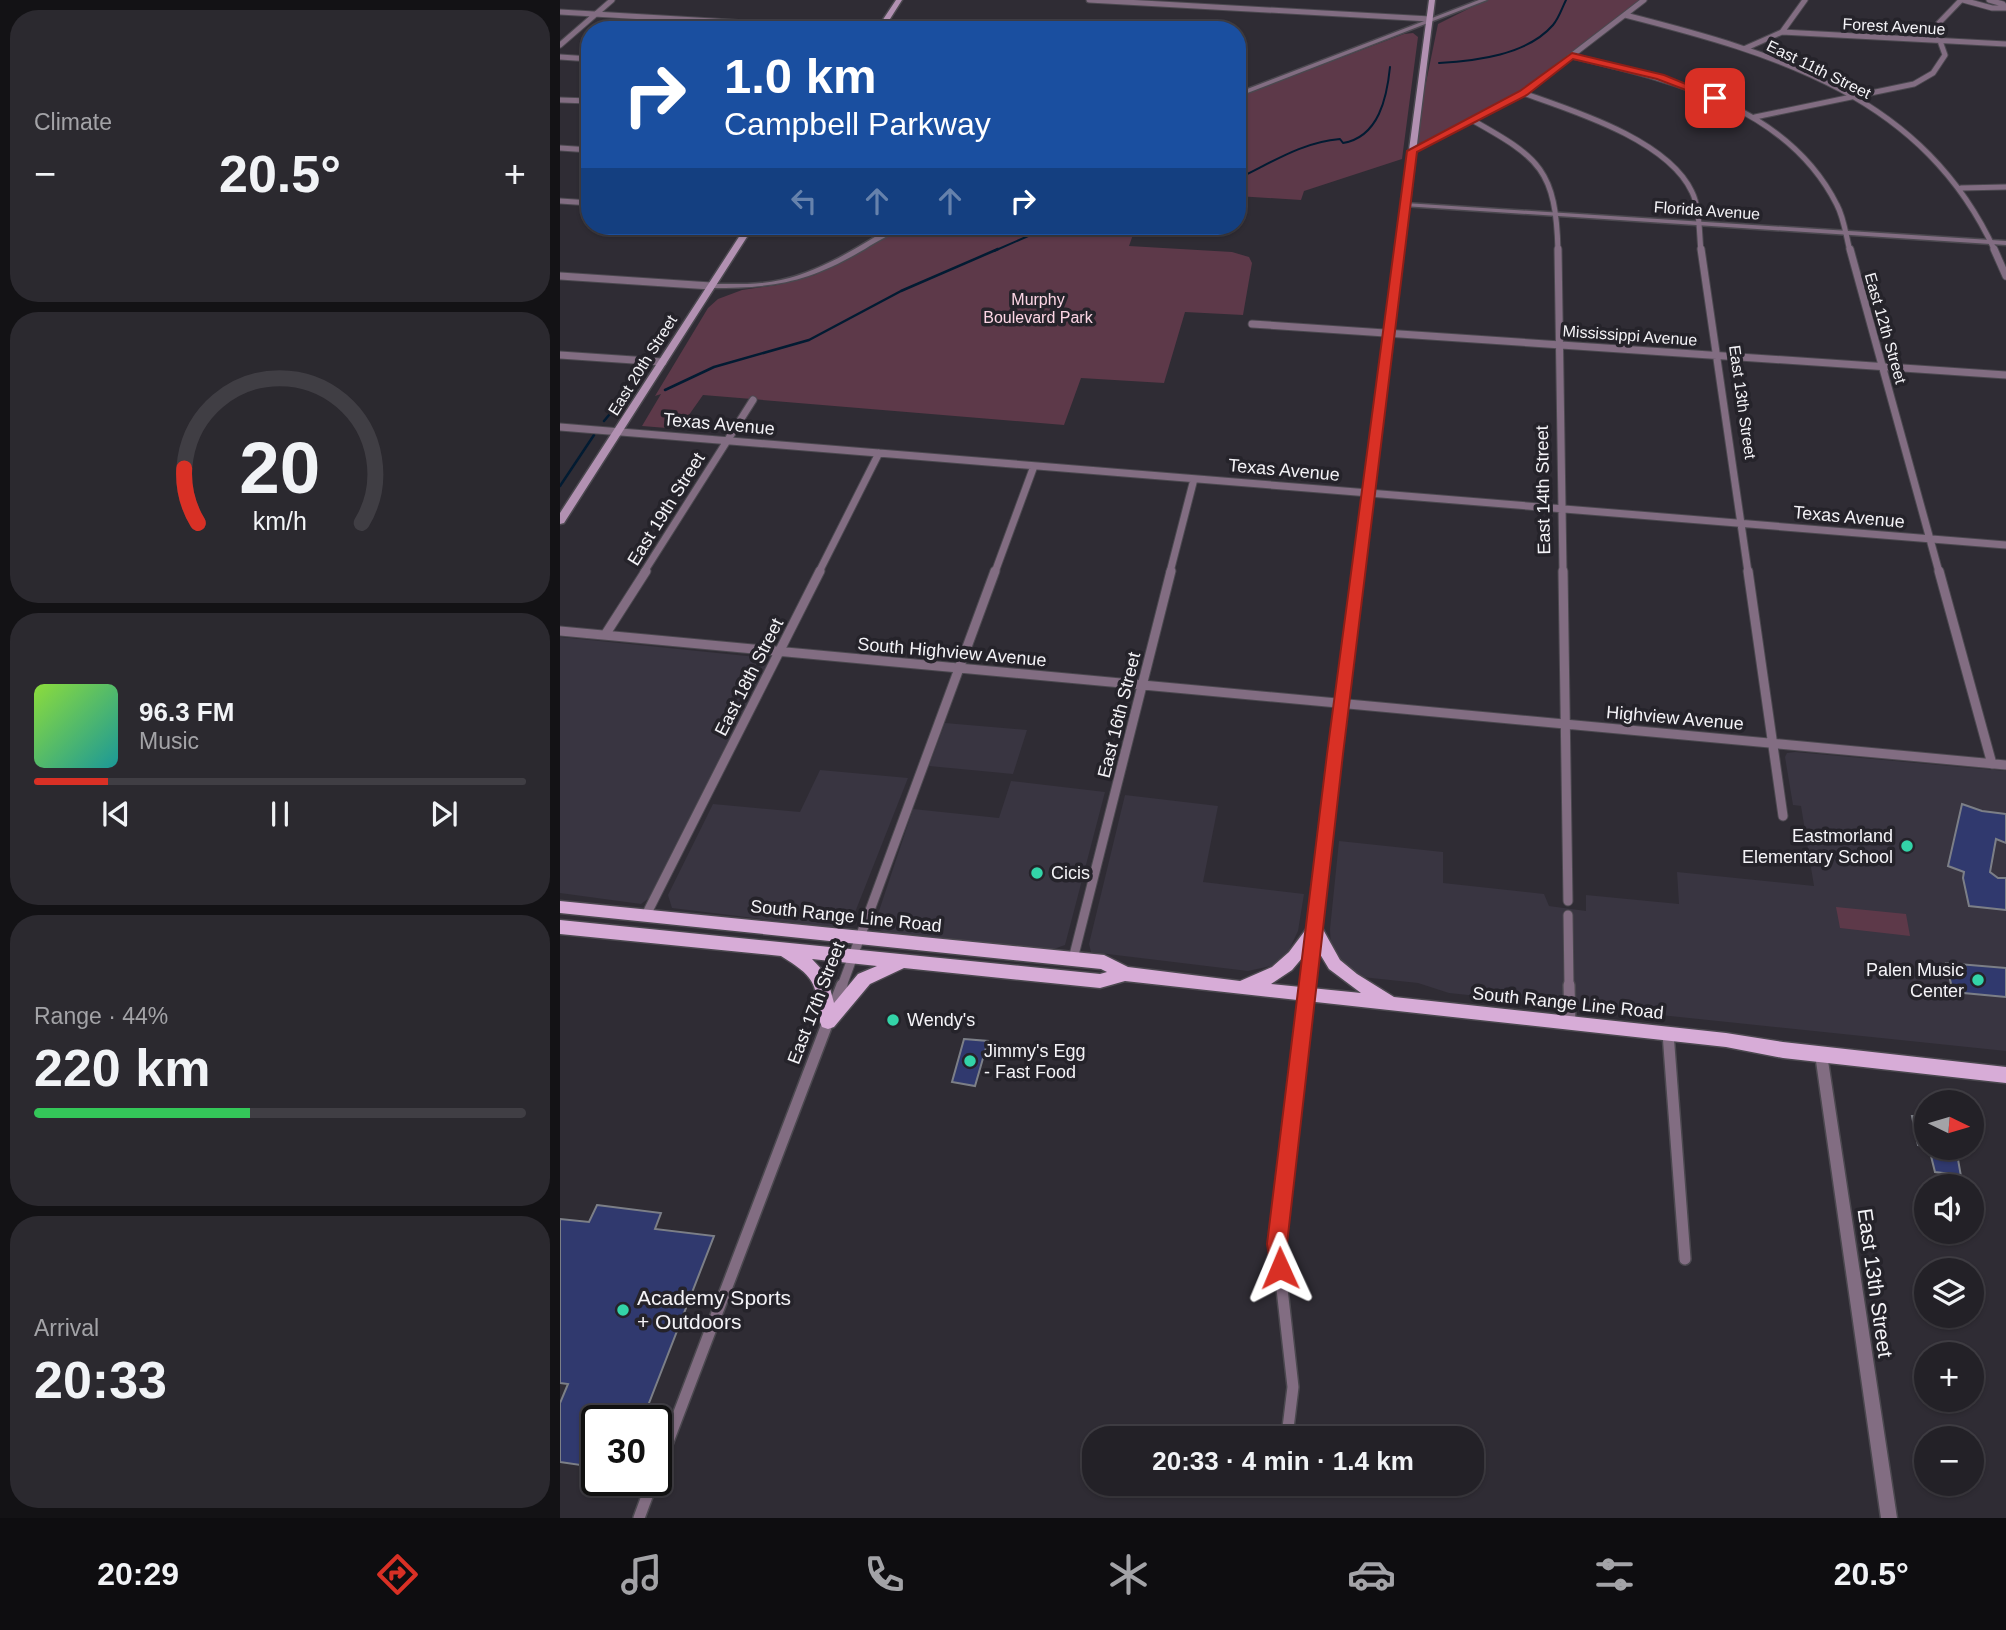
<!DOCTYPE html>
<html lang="en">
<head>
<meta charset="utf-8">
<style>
	body { margin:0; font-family:Helvetica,sans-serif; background:#2b292f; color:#f1f3f6; height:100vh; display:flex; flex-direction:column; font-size:26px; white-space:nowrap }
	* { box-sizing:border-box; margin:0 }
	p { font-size:23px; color:#a3a3a7 }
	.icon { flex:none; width:38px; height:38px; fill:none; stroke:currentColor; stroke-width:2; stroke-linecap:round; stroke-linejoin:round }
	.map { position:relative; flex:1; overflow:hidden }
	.drawer { display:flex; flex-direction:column; gap:10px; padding:10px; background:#131215; width:560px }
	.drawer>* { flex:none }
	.top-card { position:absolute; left:21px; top:21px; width:665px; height:214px; border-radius:28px; box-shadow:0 2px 5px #0004,0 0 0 2px #403e44; background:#1a4fa0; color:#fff; overflow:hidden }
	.needle { width:46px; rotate:95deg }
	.tools { position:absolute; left:1354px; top:1090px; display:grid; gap:14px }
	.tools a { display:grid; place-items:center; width:70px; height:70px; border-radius:50%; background:#232127; box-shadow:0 2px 5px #0004,0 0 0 2px #403e44; font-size:35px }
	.speed { position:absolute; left:21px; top:1405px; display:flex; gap:14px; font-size:35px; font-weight:700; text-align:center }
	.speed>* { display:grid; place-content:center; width:91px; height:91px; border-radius:50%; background:#232127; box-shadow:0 2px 5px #0004,0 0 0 2px #403e44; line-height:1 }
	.speed .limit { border:4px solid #111; border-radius:10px; background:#fff; color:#111 }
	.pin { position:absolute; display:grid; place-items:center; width:60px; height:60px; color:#fff; margin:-30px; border-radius:14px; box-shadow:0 4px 10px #0006 }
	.me { position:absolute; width:77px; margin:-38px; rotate:359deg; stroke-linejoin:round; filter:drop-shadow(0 0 5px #0008) }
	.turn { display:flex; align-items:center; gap:24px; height:147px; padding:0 28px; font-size:32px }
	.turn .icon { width:91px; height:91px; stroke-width:2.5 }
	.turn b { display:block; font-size:49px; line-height:60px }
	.lanes { display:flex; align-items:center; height:66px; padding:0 28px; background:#0003; justify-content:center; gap:35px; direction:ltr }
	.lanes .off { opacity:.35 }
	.big { font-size:52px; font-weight:600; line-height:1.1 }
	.drawer .tile { flex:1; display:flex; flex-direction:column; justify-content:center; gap:10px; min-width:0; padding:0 24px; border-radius:28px; background:#2b292f }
	.drawer .dial { align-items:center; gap:0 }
	.dial svg { height:182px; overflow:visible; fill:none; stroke:#403e44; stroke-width:7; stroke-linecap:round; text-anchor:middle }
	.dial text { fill:#f1f3f6; stroke:none }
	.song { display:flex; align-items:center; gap:21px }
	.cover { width:84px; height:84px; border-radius:10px; background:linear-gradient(135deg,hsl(90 70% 55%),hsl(180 70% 35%)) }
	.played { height:7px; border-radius:4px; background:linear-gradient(90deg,#d93025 15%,#403e44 15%) }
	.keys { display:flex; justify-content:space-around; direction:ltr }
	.heat { display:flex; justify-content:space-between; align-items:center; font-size:38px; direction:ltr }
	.charge { height:10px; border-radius:5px; background:linear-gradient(90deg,#34c759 44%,#403e44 0) }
	.trip { position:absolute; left:522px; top:1426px; width:402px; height:70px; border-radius:28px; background:#232127; box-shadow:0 2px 5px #0004,0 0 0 2px #403e44; font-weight:600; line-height:70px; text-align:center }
	.tabs { display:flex; height:112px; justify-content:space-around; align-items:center; background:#0e0d10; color:#a3a3a7 }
	.tabs .icon { width:49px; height:49px }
	.tabs .selected { color:#d93025 }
	.tabs b { font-size:32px; color:#f1f3f6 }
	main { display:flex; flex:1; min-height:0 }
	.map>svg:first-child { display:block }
	.built { fill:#393541 }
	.green { fill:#5d3949 }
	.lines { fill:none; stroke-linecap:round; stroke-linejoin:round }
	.stream-far1 { stroke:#021b32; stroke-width:2 }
	.stream { stroke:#021b32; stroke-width:2.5 }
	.building { fill:#30396e; stroke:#7c7f87; stroke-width:2 }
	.minor-far3-casing { stroke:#4b484f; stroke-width:7 }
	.minor-far2-casing { stroke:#4b484f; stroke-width:9 }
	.minor-far1-casing { stroke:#4b484f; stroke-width:11 }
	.minor-casing { stroke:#4b484f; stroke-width:14 }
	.tertiary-casing { stroke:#4b484f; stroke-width:3 }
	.secondary-casing { stroke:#4b484f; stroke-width:3 }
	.primary-casing { stroke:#4b484f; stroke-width:3 }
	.minor-far3 { stroke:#826d82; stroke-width:5 }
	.minor-far2 { stroke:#826d82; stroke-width:7 }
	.minor-far1 { stroke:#826d82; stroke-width:9 }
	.minor { stroke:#826d82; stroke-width:11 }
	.tertiary { fill:#826d82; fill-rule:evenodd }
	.secondary { fill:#b291b2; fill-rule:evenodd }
	.primary { fill:#d7acd7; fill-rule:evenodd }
	.route { fill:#d93025; stroke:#8d1f18; stroke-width:2 }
	.poi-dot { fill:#33d4a8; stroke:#25232a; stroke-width:2.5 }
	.labels { text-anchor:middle; stroke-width:7; stroke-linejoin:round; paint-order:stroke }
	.far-street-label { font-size:16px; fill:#f4f3f7; stroke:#25232a }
	.far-park-label { font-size:16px; fill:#fdd6e5; stroke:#25232a }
	.street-label { font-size:18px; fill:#f4f3f7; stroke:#25232a }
	.poi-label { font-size:18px; fill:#f4f3f7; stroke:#25232a; text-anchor:start }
	.near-street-label { font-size:21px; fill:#f4f3f7; stroke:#25232a }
	.near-poi-label { font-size:21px; fill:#f4f3f7; stroke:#25232a; text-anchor:start }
</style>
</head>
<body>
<main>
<section class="drawer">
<div class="tile"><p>Climate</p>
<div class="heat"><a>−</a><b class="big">20.5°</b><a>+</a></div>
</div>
<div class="tile dial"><svg viewBox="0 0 100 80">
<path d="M14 69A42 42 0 1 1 86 69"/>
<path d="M14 69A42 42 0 0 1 8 45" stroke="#d93025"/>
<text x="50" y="56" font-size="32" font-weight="700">20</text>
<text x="50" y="72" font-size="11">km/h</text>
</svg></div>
<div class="tile">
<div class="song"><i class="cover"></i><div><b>96.3 FM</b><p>Music</p></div></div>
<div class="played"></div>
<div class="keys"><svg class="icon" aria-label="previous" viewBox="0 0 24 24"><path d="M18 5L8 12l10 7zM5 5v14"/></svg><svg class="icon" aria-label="pause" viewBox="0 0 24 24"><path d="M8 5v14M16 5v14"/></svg><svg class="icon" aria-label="next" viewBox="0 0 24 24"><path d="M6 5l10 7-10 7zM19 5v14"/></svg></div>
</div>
<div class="tile"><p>Range · 44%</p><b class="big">220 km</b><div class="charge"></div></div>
<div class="tile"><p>Arrival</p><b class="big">20:33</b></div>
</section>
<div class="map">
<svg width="1446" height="1518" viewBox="0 0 1446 1518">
	<rect width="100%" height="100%" fill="#2f2c34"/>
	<path class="built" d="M0 637 207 658 208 663 89 898 81 904 0 893Z
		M385 723 467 730 453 774 369 766Z
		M1235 752 1446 771V1051L889 993 858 983 802 977 779 961 771 947 770 929 779 841 883 852V883L984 894 989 906 1026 911V895L1119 904 1117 872 1254 886 1241 806 1233 805 1225 757 1227 753Z
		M260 770 348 778 290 925 277 928 112 908 108 895 153 804 240 812Z
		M451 781 545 792 505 945 491 950 325 933 317 928 316 920 353 809 439 818Z
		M565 795 658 806 643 882 744 894 738 931 726 956 716 965 688 971 531 952 529 944Z"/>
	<path class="green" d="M926 0H1084L963 93 852 151 878 24Z
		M844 34 853 33 858 37 842 159 744 191 741 200 677 196V97Z
		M343 226H576L569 246 672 252 689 257 692 263 683 315 625 312 604 383 521 378 504 425 143 395 119 429 82 426 101 394 95 396 148 308 158 299 182 290 217 285 255 275Z
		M1276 907 1346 914 1350 936 1280 928Z"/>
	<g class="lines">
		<path class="stream-far1" d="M879 63C916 61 967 55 993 25 999 18 1002 8 1006 0
			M677 179C711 163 742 142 780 139L783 143C819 137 827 97 830 67
			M434 251 491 226"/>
		<path class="stream" d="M105 390 154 367 249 340 341 291 438 249
			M44 421 59 403
			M0 486 34 435"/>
	</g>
	<path class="building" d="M1402 804 1422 811 1446 814V843L1436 839 1430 872 1438 878H1446V910L1409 906 1403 878 1404 872 1388 866Z
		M1386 963 1446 968V997L1393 992Z
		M404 1039 428 1041 415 1086 392 1082Z
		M1352 1116 1367 1117V1146L1358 1145Z
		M1369 1148H1396L1402 1182 1392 1181 1391 1174 1375 1172Z
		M37 1205 101 1213 95 1229 154 1236 82 1421H37V1442L27 1466 0 1462V1403L8 1384 0 1383V1219L29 1222Z"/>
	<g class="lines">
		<defs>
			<path id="minor-far3" d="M529 0 870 19
				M1403 0 1432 8H1446L1443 4 1429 0
				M0 12 307 30
				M1065 15C1218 54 1364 96 1435 251
				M1222 32 1446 44
				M0 45 52 0
				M1186 48 1222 32 1245 0
				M1012 56C1111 80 1227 105 1277 205 1284 218 1286 236 1290 251
				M0 57 30 59
				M963 93C1014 111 1108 140 1132 192 1140 208 1139 233 1141 251
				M0 100 30 101
				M1195 117 1354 84 1373 73 1385 55 1375 27 1401 0
				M912 120C980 158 996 170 998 251
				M0 148 30 150
				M852 151 963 93 1084 0
				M1401 188 1446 187
				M0 201 30 203"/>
			<path id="minor-far2" d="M998 249 1003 572
				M1141 249 1188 572
				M1290 249 1379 572
				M1434 249 1446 276
				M0 276 151 286
				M692 324 1446 375
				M0 355 103 362
				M0 427 1446 545
				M84 572 193 400
				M259 572 319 453
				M435 572 474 466
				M610 572 634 479"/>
			<path id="minor-far1" d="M1003 571 1008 901
				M1188 571 1223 816
				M1379 571 1432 764
				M0 631 1446 765
				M45 635 86 571
				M86 915 260 571
				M1008 915 1009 986
				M513 959 611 571
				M282 986 435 571"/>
			<path id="minor" d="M1009 985 1010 1023
				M1108 1033 1125 1259
				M728 1428 733 1387 717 1244 747 995
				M96 1473 282 985
				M79 1518 93 1480"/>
			<path id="tertiary" d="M919 0H927L677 97V93Z
				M845 203 1446 241V245L843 206 842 205Z
				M333 226H342C331 235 317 241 305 249 249 282 216 288 151 288L147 286 151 284C174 284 198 285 221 280 262 271 298 247 333 226Z
				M1261 1048 1265 1050 1267 1054 1337 1518H1321L1255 1054 1257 1050Z"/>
			<path id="secondary" d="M336 0H342L323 30H316Z
				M869 0H875L787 704 754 995 752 999 747 1001 742 999 740 995 775 704Z
				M186 226H194L4 523 0 524V513Z"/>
			<path id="primary" d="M0 901 544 955 568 967 680 981 712 967 729 952 750 924 755 922 760 924 780 960 797 974 834 997 1166 1033 1223 1042 1446 1067V1083L1223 1058 1166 1047 565 981 540 988 344 968 310 984 274 1027 268 1029 262 1027 260 1022C256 982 255 977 221 956L0 934V920L540 974 547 972 541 969 0 913ZM754 944 769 969 801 993 711 984 732 970ZM252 959 317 966 298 974 274 1003 266 974Z"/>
		</defs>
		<use href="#minor-far3" class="minor-far3-casing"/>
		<use href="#minor-far2" class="minor-far2-casing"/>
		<use href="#minor-far1" class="minor-far1-casing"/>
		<use href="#minor" class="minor-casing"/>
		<use href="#tertiary" class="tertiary-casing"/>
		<use href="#secondary" class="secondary-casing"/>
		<use href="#primary" class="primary-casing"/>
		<use href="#minor-far3" class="minor-far3"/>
		<use href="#minor-far2" class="minor-far2"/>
		<use href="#minor-far1" class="minor-far1"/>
		<use href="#minor" class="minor"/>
		<use href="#tertiary" class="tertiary"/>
		<use href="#secondary" class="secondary"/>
		<use href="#primary" class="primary"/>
	</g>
	<path class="route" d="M1012 53 1104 75 1160 98 1152 100 1097 79 1013 59 967 95 857 152 783 754 727 1244 730 1268 727 1275 720 1278 712 1275 707 1244 767 754 847 151 960 91Z"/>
	<g class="poi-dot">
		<circle cx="1347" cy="846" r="7"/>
		<circle cx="477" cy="873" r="7"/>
		<circle cx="1418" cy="980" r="7"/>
		<circle cx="333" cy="1020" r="7"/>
		<circle cx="410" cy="1061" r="7"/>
		<circle cx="63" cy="1310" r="7"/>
	</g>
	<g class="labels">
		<g class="far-street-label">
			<text transform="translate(1334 26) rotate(3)" y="6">Forest Avenue</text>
			<text transform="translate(1259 69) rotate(26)" y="6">East 11th Street</text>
			<text transform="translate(1147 210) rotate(4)" y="6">Florida Avenue</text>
			<text transform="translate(1326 328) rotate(74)" y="6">East 12th Street</text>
			<text transform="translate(1070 335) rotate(4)" y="6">Mississippi Avenue</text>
			<text transform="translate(82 365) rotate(-58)" y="6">East 20th Street</text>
			<text transform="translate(1183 402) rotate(82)" y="6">East 13th Street</text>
		</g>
		<g class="far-park-label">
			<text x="478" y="305">Murphy<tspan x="478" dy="18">Boulevard Park</tspan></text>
		</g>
		<g class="street-label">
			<text transform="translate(159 424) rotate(5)" y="6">Texas Avenue</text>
			<text transform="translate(724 470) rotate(5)" y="6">Texas Avenue</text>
			<text transform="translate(983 490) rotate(-91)" y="6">East 14th Street</text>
			<text transform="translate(106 509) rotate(-58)" y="6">East 19th Street</text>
			<text transform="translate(1289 517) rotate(5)" y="6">Texas Avenue</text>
			<text transform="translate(392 652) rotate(5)" y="6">South Highview Avenue</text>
			<text transform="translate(189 677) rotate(-63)" y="6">East 18th Street</text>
			<text transform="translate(559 715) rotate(-76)" y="6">East 16th Street</text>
			<text transform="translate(1115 718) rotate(5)" y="6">Highview Avenue</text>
			<text transform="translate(286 916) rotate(6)" y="6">South Range Line Road</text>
			<text transform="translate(256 1003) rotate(-69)" y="6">East 17th Street</text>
			<text transform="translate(1008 1003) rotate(6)" y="6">South Range Line Road</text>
		</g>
		<g class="poi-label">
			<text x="1333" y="842" text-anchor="end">Eastmorland<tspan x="1333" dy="21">Elementary School</tspan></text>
			<text x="491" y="879">Cicis</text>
			<text x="1404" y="976" text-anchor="end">Palen Music<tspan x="1404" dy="21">Center</tspan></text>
			<text x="347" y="1026">Wendy's</text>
			<text x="424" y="1057">Jimmy's Egg<tspan x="424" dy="21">- Fast Food</tspan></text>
		</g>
		<g class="near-street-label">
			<text transform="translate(1315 1283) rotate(82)" y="7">East 13th Street</text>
		</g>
		<g class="near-poi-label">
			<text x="77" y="1305">Academy Sports<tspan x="77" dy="24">+ Outdoors</tspan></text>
		</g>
	</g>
</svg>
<div class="tools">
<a><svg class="needle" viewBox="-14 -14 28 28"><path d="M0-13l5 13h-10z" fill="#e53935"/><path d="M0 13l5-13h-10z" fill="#a3a3a7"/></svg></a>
<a><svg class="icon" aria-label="sound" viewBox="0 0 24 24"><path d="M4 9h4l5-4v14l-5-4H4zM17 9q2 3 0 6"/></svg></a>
<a><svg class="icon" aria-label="layers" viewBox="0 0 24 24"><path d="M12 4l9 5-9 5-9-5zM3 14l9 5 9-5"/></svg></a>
<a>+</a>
<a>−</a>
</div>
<div class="speed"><div class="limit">30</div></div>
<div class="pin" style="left:1155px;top:98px;background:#d93025"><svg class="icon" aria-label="arrive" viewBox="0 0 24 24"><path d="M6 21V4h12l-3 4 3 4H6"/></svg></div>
<svg class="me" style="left:720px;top:1268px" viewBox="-20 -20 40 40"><path d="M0-17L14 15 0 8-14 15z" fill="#d93025" stroke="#fff" stroke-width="4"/></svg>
<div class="trip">20:33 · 4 min · 1.4 km</div>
<div class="top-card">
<div class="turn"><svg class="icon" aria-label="right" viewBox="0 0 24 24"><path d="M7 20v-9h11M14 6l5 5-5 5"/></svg><div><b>1.0 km</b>Campbell Parkway</div></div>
<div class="lanes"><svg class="icon off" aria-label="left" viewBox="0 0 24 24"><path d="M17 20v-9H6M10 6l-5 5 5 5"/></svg><svg class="icon off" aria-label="ahead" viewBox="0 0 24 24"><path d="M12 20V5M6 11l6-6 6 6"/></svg><svg class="icon off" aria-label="ahead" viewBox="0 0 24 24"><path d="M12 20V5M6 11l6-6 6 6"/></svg><svg class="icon" aria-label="right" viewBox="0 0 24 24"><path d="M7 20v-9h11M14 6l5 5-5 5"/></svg></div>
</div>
</div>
</main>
<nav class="tabs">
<b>20:29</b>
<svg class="icon selected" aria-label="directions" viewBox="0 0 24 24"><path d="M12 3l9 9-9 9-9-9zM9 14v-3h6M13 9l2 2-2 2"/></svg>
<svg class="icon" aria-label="music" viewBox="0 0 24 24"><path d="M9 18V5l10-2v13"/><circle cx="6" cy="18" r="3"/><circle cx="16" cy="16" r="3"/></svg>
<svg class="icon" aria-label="phone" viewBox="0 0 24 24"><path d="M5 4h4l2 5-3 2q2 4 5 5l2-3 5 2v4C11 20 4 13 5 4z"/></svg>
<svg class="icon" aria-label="climate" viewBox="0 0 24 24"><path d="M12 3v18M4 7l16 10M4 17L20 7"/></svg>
<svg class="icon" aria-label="car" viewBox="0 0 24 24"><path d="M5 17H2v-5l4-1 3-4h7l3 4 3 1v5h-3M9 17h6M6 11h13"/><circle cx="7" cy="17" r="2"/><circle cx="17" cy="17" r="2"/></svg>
<svg class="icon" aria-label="filters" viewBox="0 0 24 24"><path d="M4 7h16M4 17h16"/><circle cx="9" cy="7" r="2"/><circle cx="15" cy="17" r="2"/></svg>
<b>20.5°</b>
</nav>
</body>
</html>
